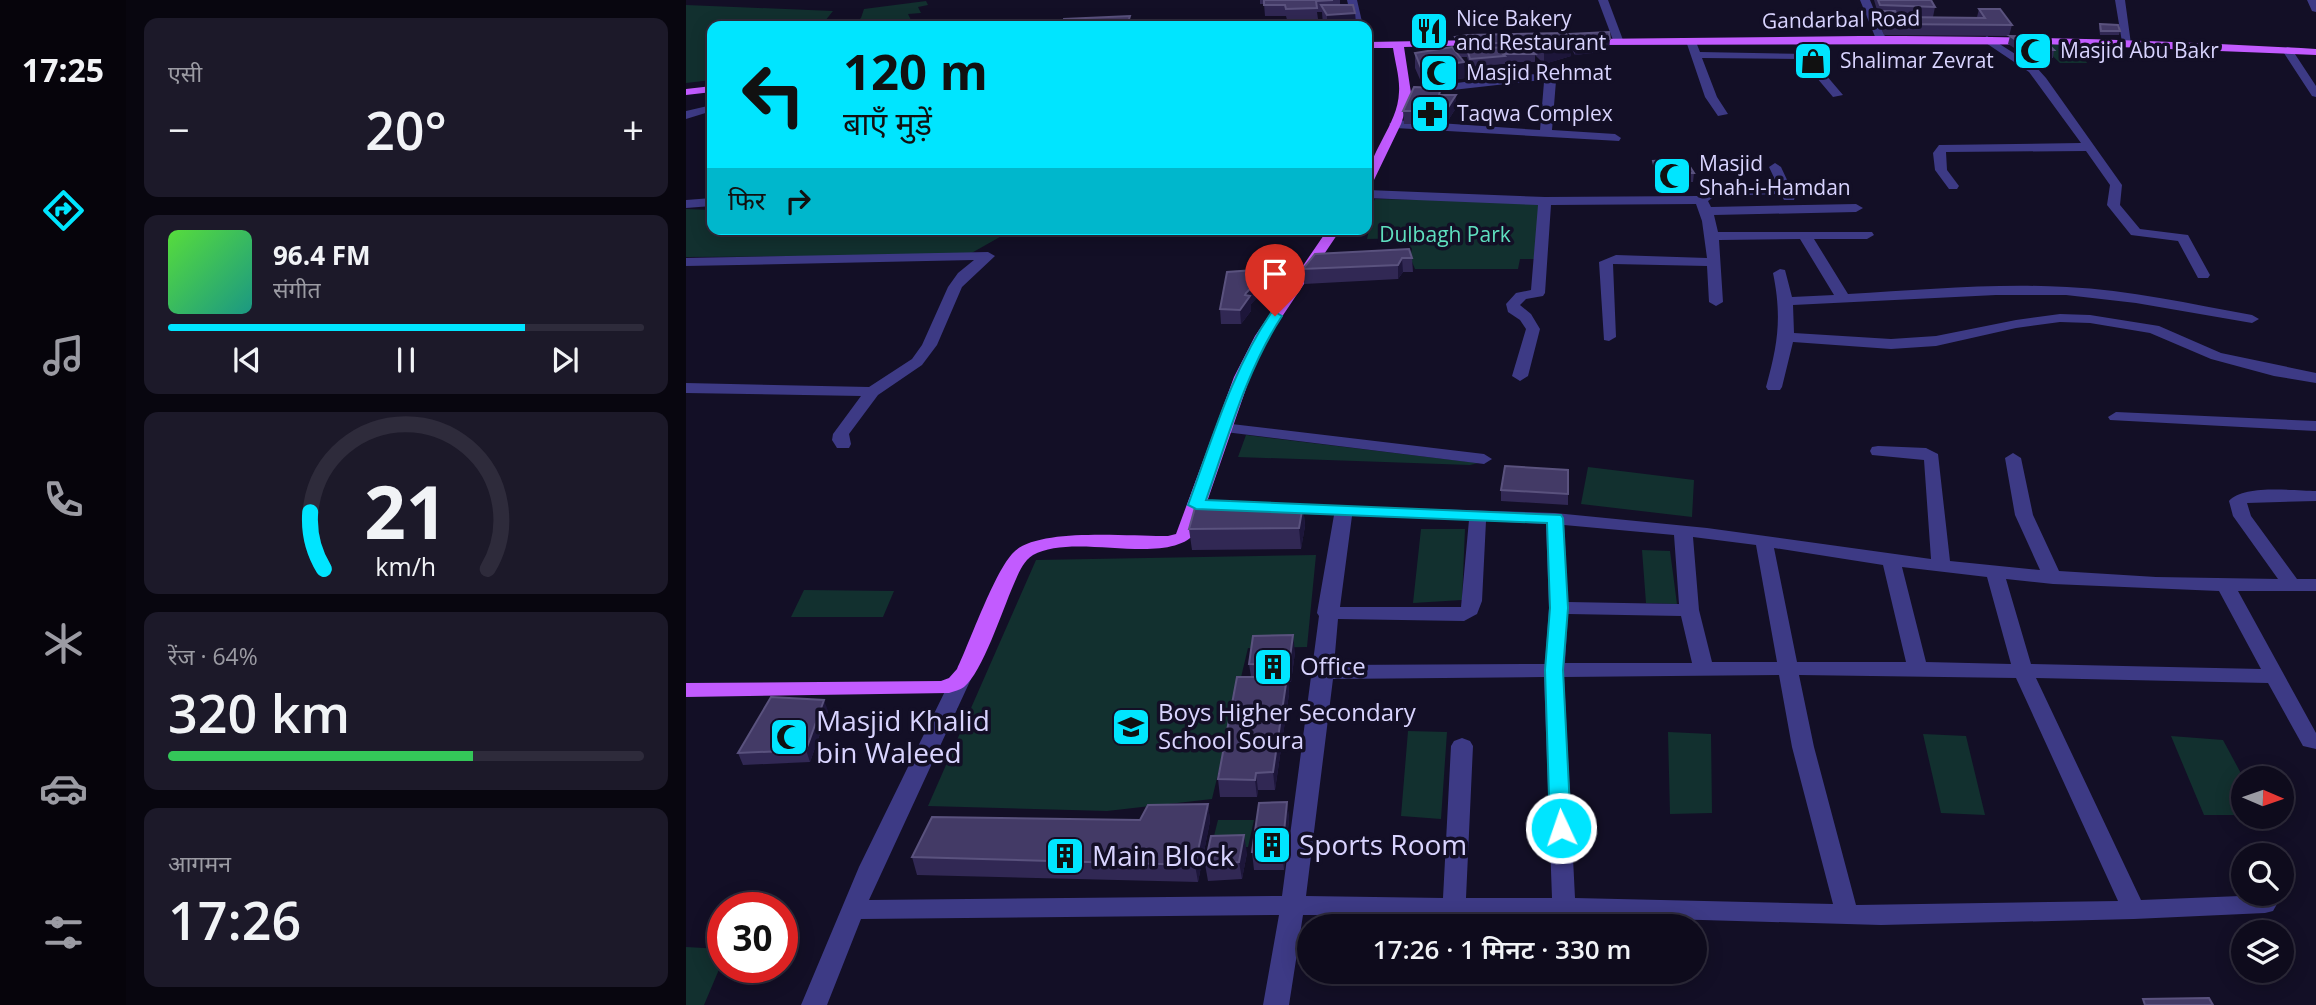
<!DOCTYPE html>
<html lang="hi">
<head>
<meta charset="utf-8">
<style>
	body { margin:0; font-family:"Open Sans","Noto Sans Devanagari",sans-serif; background:#1c1929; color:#f1f3f6; height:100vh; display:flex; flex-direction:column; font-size:26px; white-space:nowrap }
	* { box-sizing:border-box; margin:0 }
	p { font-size:23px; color:#9b9ba3 }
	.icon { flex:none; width:38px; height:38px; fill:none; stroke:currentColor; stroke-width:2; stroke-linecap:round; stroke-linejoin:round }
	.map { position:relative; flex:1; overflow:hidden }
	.drawer { display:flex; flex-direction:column; gap:18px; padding:18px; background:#08060f; width:560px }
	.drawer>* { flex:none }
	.hud { position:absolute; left:21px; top:21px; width:665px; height:214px; border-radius:14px; box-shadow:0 4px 18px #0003,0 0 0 2px #2e2b3b; background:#00e5ff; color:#111; overflow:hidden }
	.needle { width:46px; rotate:92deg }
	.fabs { position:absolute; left:1545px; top:766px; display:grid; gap:14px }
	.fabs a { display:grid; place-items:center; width:63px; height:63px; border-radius:50%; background:#0e0b1c; box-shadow:0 4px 18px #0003,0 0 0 2px #2e2b3b; font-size:35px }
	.speed { position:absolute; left:21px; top:892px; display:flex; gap:14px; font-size:35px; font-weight:700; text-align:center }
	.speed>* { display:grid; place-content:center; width:91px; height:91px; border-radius:50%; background:#0e0b1c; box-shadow:0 4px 18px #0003,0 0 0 2px #2e2b3b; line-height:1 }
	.speed .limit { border:10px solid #d22; background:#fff; color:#111 }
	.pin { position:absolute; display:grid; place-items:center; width:60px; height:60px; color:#fff; margin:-72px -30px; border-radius:50% 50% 50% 0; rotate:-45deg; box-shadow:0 0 7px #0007 }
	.pin .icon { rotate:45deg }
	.me { position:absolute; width:77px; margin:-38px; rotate:357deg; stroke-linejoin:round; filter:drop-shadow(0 0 5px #0008) }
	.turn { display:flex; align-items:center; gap:24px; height:147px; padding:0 21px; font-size:32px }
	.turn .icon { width:91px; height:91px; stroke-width:2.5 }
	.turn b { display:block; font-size:49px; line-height:60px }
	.then { display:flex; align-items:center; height:66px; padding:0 21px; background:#0003; gap:14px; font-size:26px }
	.big { font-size:52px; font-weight:600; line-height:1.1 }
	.drawer .card { flex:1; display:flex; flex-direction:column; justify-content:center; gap:10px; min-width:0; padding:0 24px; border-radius:14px; background:#1c1929 }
	.drawer .dial { align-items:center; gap:0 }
	.dial svg { height:182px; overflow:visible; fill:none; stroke:#2e2b3b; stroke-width:7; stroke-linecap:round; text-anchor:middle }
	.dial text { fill:#f1f3f6; stroke:none }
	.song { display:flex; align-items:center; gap:21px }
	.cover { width:84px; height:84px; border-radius:10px; background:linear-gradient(135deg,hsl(110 70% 55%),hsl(170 70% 35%)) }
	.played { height:7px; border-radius:4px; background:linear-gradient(90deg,#00e5ff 75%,#2e2b3b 75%) }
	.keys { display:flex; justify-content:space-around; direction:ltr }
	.heat { display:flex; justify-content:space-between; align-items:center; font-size:38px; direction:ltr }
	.charge { height:10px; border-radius:5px; background:linear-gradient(90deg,#34c759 64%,#2e2b3b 0) }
	.trip { position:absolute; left:611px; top:914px; width:410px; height:70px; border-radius:35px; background:#0e0b1c; box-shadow:0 4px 18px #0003,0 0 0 2px #2e2b3b; font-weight:600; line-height:70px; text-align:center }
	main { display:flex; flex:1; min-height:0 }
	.tab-bar { display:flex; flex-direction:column; width:126px; justify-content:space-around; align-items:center; background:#06040b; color:#9b9ba3 }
	.tab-bar .icon { width:49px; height:49px }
	.tab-bar .current { color:#00e5ff }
	.tab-bar b { font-size:32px; color:#f1f3f6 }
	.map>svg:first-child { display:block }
	.green { fill:#12302f }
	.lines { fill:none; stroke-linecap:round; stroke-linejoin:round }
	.minor { fill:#3d3a85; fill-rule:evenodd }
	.major { fill:#c25bff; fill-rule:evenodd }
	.wall { fill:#312854 }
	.shaded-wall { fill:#1d163a }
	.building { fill:#433a66; stroke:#5a527e; stroke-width:2 }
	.route { fill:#00e5ff; stroke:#0095a6; stroke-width:2 }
	.labels { text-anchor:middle; stroke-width:7; stroke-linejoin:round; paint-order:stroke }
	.far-poi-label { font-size:21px; fill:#d9d4ff; stroke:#130f26; text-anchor:start }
	.far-street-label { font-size:21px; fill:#d9d4ff; stroke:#130f26 }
	.far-park-label { font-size:21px; fill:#5fe0c0; stroke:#130f26 }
	.poi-label { font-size:24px; fill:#d9d4ff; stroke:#130f26; text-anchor:start }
	.near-poi-label { font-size:28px; fill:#d9d4ff; stroke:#130f26; text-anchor:start }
</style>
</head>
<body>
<main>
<nav class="tab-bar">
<b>17:25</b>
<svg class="icon current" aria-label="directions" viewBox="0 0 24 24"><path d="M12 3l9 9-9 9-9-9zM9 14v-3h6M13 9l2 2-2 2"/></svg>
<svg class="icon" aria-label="music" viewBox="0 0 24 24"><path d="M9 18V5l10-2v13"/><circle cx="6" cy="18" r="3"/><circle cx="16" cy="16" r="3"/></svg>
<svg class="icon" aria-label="phone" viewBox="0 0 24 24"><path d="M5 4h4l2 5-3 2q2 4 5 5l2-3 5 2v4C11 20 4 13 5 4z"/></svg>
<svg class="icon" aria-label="climate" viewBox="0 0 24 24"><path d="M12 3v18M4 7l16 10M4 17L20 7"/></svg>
<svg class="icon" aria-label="car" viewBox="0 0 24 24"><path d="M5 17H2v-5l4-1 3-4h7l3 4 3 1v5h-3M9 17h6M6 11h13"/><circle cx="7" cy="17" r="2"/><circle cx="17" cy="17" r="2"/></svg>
<svg class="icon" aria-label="filters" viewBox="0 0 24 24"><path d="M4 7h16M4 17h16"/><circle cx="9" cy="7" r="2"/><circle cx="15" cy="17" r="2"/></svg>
</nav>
<section class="drawer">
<div class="card"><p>एसी</p>
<div class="heat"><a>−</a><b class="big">20°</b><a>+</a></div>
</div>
<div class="card">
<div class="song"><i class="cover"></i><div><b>96.4 FM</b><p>संगीत</p></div></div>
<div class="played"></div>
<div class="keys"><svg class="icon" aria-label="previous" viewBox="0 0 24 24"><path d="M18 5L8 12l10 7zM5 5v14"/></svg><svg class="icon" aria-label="pause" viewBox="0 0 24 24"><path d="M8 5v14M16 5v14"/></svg><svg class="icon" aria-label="next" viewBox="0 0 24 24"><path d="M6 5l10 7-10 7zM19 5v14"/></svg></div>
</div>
<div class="card dial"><svg viewBox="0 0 100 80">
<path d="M14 69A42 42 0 1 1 86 69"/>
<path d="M14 69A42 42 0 0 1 8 44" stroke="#00e5ff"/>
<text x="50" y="56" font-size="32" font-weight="700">21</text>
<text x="50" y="72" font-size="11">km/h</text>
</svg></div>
<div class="card"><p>रेंज · 64%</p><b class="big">320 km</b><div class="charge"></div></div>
<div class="card"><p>आगमन</p><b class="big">17:26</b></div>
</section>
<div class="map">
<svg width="1630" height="1005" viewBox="0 0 1630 1005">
	<rect width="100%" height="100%" fill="#130f26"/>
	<path class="green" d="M240 1 242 5 232 7 235 13 222 14 225 20 213 22 215 26H165L175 18 178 9Z
		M0 5 147 11 135 26H26V80L0 83Z
		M1354 44H1397L1402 54 1397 55 1401 63H1374Z
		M689 199 855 202 852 259H834L832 269H729L724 257 726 249 719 238 681 239 683 230 677 229H681V212Z
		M0 209 26 210V229H328L282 255 0 257Z
		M560 435 792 463 784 465 552 457Z
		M902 467 1008 480 1006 517 895 504Z
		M735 529H779L776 600 727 603Z
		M956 550 984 551 991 604 960 603Z
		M630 555 621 647 562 648 526 799 421 811 242 806 350 560Z
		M118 590 208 591 197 617H105Z
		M722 731 761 732 755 819 715 816Z
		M982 732 1025 734 1026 813 984 814Z
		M1237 734 1280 736 1299 815 1255 813Z
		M1485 736 1537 740 1558 779 1557 815H1518Z
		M532 820H568L562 847 525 848Z
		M0 947 37 949V960L18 1005H0Z"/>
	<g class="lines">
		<path class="minor" d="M661 0H671L677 26H667Z
			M912 0H922L937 40 936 42 927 40Z
			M1174 0H1184L1200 39 1199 41 1190 39Z
			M1429 0H1439L1445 44 1436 42Z
			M1621 0H1630V12L1626 11Z
			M1301 36 1351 68 1360 78 1436 185 1434 205 1454 229 1502 235 1524 275 1522 278H1512L1492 241 1445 235 1421 205 1424 185 1400 151 1260 152 1261 170 1273 186 1271 189H1263L1249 170 1247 153 1253 145 1395 143 1343 72 1297 41 1296 39Z
			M1006 41 1010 42 1014 52 1122 54 1157 95 1147 97 1115 59 1016 58 1031 97 1042 114 1032 116 1019 97 1001 44Z
			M1601 47 1605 48 1630 86V97L1626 96 1596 50Z
			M841 74 862 75 870 81 866 130 929 134 935 138 933 141 709 128 703 124 709 120 854 130 858 82 856 80 731 94 725 91 731 88Z
			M26 105V111L0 119V111Z
			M1089 163 1095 167 1109 197 1108 200H1098L1095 194 1029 196 1022 201 1025 207 1170 204 1177 208 1170 212 1028 215 1032 232H1186L1188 235 1181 239H1128L1162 294C1235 290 1308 283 1381 287 1443 290 1505 304 1566 315L1573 319 1566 323 1450 303 1380 295H1310L1107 305 1108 333 1205 339 1250 336 1330 320 1374 314 1404 315 1473 326 1535 353 1630 373V383L1588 376 1525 359 1464 333 1404 323 1374 322 1330 328 1250 346 1205 349 1107 342 1096 387 1094 390H1082L1080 387C1092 344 1096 317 1087 273L1094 269 1099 270 1106 297 1148 295 1114 239 1033 240 1037 302 1030 306 1023 302 1021 266 927 264 930 337 923 341 918 340 913 262 930 255 1021 258 1016 221 1010 204 865 205 859 293 857 296 840 299 834 305 845 314 854 329 842 376 834 381 826 376 840 329 834 320 822 312 820 304 830 293 845 290 852 205 681 198V190L859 197 1012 196 1026 188 1092 186 1083 167Z
			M26 198V206L0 208V200Z
			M302 252 309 256 276 287 251 345 236 365 192 395 163 434 165 444 163 448H151L146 440 147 434 175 396 0 393V383L183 387 226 359 236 345 262 287 272 273 288 260 0 266V258Z
			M1430 412 1630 421V431L1424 420 1422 417Z
			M537 423 798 454 806 459 798 464 531 431 529 428Z
			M1192 446 1240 448 1252 454 1264 561 1354 570 1329 515 1319 458 1327 453 1335 458 1347 515 1373 571 1470 577 1592 579 1547 516 1543 501C1558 484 1608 491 1630 491V501L1561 503 1565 516 1611 579H1630V591H1552L1630 733V749L1617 746 1582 683 1350 678 1455 900 1579 895 1587 897 1591 904 1587 911 1579 913 1448 919 1195 925 878 916 617 915 603 1005H577L593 915 175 919 141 1005H115L173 867 265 679 268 674H282L285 679 183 900 596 896 633 616 631 613 648 515 595 513 586 508 589 504 869 513 1021 528 1245 559 1238 460 1186 455 1184 451 1186 447ZM666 516 783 520 775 607H654ZM800 521 860 524 863 608 859 664 648 665 652 619 778 621 791 614 796 601ZM878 525 988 535 993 604 882 602ZM1007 537 1070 545 1091 662H1026L1013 610ZM1088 548 1197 565 1220 662H1111ZM1216 567 1301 577 1325 664 1240 662ZM1320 579 1367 584 1533 591 1575 669 1345 664ZM882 614 995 616 1006 663H879ZM1093 675 1106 747 1147 904 889 898 878 677ZM1113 675 1330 678 1432 901 1170 905 1128 747ZM858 677 866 898H780L787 746 784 741 776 738 768 741 765 746 757 898 620 896 647 679Z"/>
		<path class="major" d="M1174 36C1326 36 1478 40 1630 49V55L1357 44 901 45 896 42 901 39Z
			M793 40 797 41V45L718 47 725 93 715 124 687 182 681 186C681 152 712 126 713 92 714 78 709 62 707 48H681V42Z
			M26 86V92L0 95V89Z
			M642 229H655L583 336 564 377 511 531C484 569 389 531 347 555 336 562 332 575 327 586 317 609 296 673 278 687 274 690 268 691 263 693L0 697V683L255 681 263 678 271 669C284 642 309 570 328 552 353 527 447 537 482 536L490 534 548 377 569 336Z"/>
	</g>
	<path class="wall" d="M574 0H654V5L669 13 670 26H637L636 12H631L632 19 601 20 600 16H579L578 4H574Z
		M1188 0H1245L1249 7 1247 17H1291L1293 9 1326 25 1323 36 1198 35 1192 22 1193 17Z
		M1414 24 1434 31 1433 35H1414L1413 28Z
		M884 34 923 51 889 55 885 48V56L858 64 849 55V62H819V64L784 67 781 57H774L778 62 779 78 736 84 729 68V53L773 55 769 49V37L884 41Z
		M1324 36 1368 50 1367 58H1344L1322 44Z
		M755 95H770V108L761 122 731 121 730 124H718L717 111Z
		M967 161 1008 173 1007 182H969L967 170Z
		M726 258 727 272H717L712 279 618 284 617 269Z
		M585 283 565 304V311L555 324H535L534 309Z
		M882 470V505L815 501V490Z
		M617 505 619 526 615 549 506 550 503 529Z
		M609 652 605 682H602L603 694 589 790H572L571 797H534L532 779 565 677 563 664Z
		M142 711 124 762 57 765 52 753Z
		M601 802 603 819 598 870H568L566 852Z
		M522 804 524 821 512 882 231 875 226 857 454 820Z
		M561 853 556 879 522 881 519 864Z"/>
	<path class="shaded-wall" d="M669 13 670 26H641V15Z
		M924 39 923 51 889 55 890 43Z
		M885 45V56L858 64V52Z
		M778 62 779 78 736 84 735 68Z
		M770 95V108L761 122V109Z
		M716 258 717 272 712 279V265Z
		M584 269 585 283 565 304V311L555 324 554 310 559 295Z
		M617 505 619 526 615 549 613 528Z
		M607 635 609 652 605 682 603 665Z
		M601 677 603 694 589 790 587 772Z
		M138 700 142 711 124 762 120 750Z
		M570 773 572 790 571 797 569 780Z
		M601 802 603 819 598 870 596 852Z
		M522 804 524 821 512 882 509 865Z
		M558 835 561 853 556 879 553 862Z"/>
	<path class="building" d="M578 0H647L630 1 631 8 600 9 599 5H578Z
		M1192 0H1245L1249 7 1194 5Z
		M635 5H667L669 13 641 15Z
		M1293 9H1314L1326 25 1199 24 1194 11H1209L1212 17 1299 18Z
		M444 16 441 26H377L378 19Z
		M533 20V26H523V21Z
		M1414 24 1432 25 1434 31H1415Z
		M923 32 924 39 890 43 884 34Z
		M880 33 885 45 858 52 847 41 774 45 769 37 782 35Z
		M1324 36 1355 37 1368 50H1346Z
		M845 46V51L849 54H817L819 56 784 59 781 49Z
		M766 47 778 62 735 68 729 53Z
		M728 87 755 88 753 95H770L761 109 731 108 730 111H717Z
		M999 159 1008 173H970L967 161Z
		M723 249 726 258H716L712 265 617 269 629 254Z
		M584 269 560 293 559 295 564 296 554 310 534 309 541 272Z
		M819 466 882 470V494L815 490Z
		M510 504 617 505 613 528 503 529Z
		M607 635 603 665 563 664 567 636Z
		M551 677H601L587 772 570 773 569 780 532 779Z
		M85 697 138 700 120 750 52 753Z
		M601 802 596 852H566L573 803Z
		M522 804 509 865 226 857 246 817 454 820 462 805Z
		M558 835 553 862 519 864 525 836Z
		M1523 998 1527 1005H1459L1457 999Z"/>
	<path class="route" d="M589 312 596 316C560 371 542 438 520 500L875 515 877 518 882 608 877 670 885 828 882 833 875 836 867 833 864 828 859 670 864 608 861 523 510 509 502 505C526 440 546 370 585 313Z"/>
	<defs>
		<symbol id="restaurant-square" viewBox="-11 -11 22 22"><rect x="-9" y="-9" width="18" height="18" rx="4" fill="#00e5ff" stroke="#130f26"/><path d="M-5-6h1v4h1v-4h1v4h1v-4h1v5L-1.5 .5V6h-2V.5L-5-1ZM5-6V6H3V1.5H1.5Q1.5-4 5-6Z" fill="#111"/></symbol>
		<symbol id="mosque-square" viewBox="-11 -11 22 22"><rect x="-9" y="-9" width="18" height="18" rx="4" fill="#00e5ff" stroke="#130f26"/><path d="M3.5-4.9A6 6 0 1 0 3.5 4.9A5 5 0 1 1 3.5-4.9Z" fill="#111"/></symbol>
		<symbol id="shop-square" viewBox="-11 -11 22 22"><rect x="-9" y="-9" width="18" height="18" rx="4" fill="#00e5ff" stroke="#130f26"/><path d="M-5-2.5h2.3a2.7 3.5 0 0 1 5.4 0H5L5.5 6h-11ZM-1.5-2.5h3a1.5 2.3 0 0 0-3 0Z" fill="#111"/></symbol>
		<symbol id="pharmacy-square" viewBox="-11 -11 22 22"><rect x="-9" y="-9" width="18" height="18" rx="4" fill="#00e5ff" stroke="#130f26"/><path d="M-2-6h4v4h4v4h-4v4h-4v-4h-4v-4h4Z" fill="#111"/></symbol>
		<symbol id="building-square" viewBox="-11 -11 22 22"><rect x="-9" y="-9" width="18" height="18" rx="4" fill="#00e5ff" stroke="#130f26"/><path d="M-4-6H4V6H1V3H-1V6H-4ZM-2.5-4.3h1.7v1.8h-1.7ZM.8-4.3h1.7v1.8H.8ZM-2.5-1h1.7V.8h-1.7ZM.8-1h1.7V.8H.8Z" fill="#111"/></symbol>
		<symbol id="school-square" viewBox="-11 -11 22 22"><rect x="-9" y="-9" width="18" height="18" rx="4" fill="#00e5ff" stroke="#130f26"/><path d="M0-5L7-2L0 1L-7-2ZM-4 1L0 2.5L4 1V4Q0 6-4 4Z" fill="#111"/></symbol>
	</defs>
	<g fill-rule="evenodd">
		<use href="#restaurant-square" x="721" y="9" width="44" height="44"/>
		<use href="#mosque-square" x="1325" y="29" width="44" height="44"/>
		<use href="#shop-square" x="1105" y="39" width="44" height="44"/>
		<use href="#mosque-square" x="731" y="51" width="44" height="44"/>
		<use href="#pharmacy-square" x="722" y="92" width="44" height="44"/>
		<use href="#mosque-square" x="964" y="154" width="44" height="44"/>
		<use href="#building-square" x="565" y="645" width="44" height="44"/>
		<use href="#school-square" x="423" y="705" width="44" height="44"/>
		<use href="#mosque-square" x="81" y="715" width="44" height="44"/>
		<use href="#building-square" x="564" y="823" width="44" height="44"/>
		<use href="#building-square" x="357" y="834" width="44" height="44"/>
	</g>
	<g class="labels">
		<g class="far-poi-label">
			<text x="770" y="26">Nice Bakery<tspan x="770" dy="24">and Restaurant</tspan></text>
			<text x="1374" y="58">Masjid Abu Bakr</text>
			<text x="1154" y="68">Shalimar Zevrat</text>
			<text x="780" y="80">Masjid Rehmat</text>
			<text x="771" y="121">Taqwa Complex</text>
			<text x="1013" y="171">Masjid<tspan x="1013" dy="24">Shah-i-Hamdan</tspan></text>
		</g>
		<g class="far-street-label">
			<text transform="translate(1155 20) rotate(-1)" y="7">Gandarbal Road</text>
		</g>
		<g class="far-park-label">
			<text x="759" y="242">Dulbagh Park</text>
		</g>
		<g class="poi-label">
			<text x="614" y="675">Office</text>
			<text x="472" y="721">Boys Higher Secondary<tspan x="472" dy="28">School Soura</tspan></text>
		</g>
		<g class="near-poi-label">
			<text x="130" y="731">Masjid Khalid<tspan x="130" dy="32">bin Waleed</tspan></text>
			<text x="613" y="855">Sports Room</text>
			<text x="406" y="866">Main Block</text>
		</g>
	</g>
</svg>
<div class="fabs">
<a><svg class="needle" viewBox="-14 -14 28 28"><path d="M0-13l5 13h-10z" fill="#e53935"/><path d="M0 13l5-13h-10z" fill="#9b9ba3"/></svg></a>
<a><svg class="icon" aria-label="search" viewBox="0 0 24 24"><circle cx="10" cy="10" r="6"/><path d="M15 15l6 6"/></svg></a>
<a><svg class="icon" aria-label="layers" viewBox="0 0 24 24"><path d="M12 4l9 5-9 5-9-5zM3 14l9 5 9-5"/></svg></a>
</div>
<div class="speed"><div class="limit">30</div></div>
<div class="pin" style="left:589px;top:316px;background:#d93025"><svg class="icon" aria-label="arrive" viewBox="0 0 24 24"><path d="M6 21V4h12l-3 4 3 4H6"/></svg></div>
<svg class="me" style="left:875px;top:828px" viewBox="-20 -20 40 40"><circle r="17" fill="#00e5ff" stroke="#fff" stroke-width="3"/><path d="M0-11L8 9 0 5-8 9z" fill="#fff"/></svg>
<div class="trip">17:26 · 1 मिनट · 330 m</div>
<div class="hud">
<div class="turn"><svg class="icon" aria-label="left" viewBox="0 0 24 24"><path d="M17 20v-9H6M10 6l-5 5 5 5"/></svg><div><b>120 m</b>बाएँ मुड़ें</div></div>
<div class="then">फिर<svg class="icon" aria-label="right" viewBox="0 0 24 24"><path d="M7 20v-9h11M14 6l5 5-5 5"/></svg></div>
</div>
</div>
</main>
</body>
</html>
